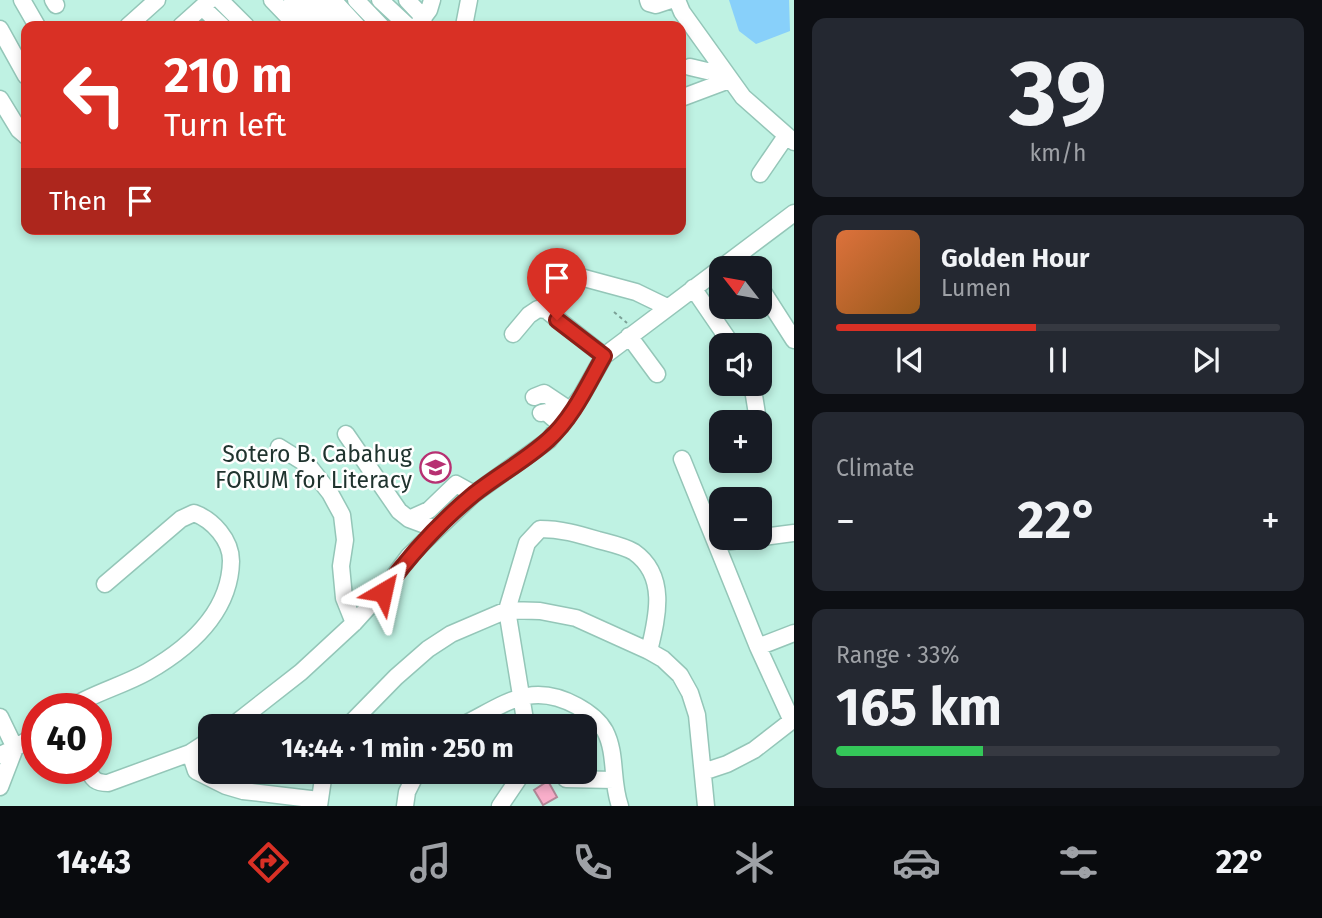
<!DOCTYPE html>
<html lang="en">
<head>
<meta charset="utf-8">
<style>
	body { margin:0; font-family:"Fira Sans",sans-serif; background:#242831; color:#f1f3f6; height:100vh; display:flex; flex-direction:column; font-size:26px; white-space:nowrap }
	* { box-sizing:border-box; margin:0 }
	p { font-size:23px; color:#9ea1a6 }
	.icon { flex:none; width:38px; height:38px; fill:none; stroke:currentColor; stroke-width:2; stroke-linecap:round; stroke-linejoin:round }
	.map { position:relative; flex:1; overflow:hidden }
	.details { display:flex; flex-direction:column; gap:18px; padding:18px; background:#0d0f14; width:528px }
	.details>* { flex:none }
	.guide { position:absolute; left:21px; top:21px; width:665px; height:214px; border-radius:14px; box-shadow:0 4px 10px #0003; background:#d93025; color:#fff; overflow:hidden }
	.needle { width:46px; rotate:301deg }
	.buttons { position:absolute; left:709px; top:256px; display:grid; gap:14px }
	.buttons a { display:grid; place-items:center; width:63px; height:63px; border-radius:14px; background:#171b24; box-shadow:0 4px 10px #0003; font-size:35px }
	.speed { position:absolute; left:21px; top:693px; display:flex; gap:14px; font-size:35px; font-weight:700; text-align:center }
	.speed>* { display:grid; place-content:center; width:91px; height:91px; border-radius:50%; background:#171b24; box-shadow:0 4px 10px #0003; line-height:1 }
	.speed .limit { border:10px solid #d22; background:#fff; color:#111 }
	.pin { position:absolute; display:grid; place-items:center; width:60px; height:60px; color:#fff; margin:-72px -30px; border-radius:50% 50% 50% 0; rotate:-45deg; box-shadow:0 0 7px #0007 }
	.pin .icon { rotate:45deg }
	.me { position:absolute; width:77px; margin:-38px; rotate:36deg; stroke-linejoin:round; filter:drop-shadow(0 0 5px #0008) }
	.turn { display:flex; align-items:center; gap:24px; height:147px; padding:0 28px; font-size:32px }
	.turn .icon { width:91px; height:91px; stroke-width:2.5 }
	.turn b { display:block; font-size:49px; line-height:60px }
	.then { display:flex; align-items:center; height:66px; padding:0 28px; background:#0003; gap:14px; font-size:26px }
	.big { font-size:52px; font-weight:700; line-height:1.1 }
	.details .widget { flex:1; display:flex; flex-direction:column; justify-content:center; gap:10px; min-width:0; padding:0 24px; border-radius:14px; background:#242831 }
	.details .dial { align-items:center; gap:0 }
	.dial b { font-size:91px; line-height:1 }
	.song { display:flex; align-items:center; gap:21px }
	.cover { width:84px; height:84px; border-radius:10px; background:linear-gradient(135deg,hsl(20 70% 55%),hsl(30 70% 35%)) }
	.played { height:7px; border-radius:4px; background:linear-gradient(90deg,#d93025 45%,#363941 45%) }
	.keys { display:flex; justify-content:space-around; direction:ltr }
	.heat { display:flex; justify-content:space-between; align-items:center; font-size:38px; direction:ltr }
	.charge { height:10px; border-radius:5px; background:linear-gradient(90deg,#34c759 33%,#363941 0) }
	.trip { position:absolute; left:198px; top:714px; width:399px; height:70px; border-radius:14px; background:#171b24; box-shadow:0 4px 10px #0003; font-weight:700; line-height:70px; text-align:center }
	.menu { display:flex; height:112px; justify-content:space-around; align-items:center; background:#090b0e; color:#9ea1a6 }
	.menu .icon { width:49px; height:49px }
	.menu .current { color:#d93025 }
	.menu b { font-size:32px; color:#f1f3f6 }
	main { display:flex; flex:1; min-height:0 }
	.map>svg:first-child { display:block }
	.water { fill:#88d0fa }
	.building { fill:#f9aeca; stroke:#b38898; stroke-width:2 }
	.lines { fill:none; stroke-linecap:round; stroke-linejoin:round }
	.minor-casing { stroke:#94c6b8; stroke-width:19 }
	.path { stroke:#7ba096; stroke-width:2; stroke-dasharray:3.5 3.5; stroke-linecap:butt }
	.minor { stroke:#fff; stroke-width:16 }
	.route-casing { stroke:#8d1f18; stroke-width:18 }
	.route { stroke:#d93025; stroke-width:12 }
	.labels { text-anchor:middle; stroke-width:5; stroke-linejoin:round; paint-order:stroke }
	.poi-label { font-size:23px; fill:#1f332e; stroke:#fff; text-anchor:end }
</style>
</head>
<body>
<main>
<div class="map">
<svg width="794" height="806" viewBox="0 0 794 806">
	<rect width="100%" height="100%" fill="#bff2e3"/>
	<path class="water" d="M729 0H789L790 31 756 44 739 31Z"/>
	<path class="building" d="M548 781 557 797 543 805 534 790Z"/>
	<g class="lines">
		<defs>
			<path id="minor" d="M22 0 37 26
				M53 0 56 5
				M220 0 246 26
				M272 0 297 26
				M292 0 318 26
				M311 0 336 26
				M333 0 357 26
				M356 0 381 26
				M380 0 408 26
				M407 0 424 18
				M648 0 649 3 656 5 671 0
				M677 0 682 12 743 97 794 142
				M203 8 222 26
				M128 26 157 0
				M181 26 210 0
				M296 26 324 0
				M417 26 429 10 432 0
				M464 26 469 0
				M0 29 26 76
				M690 67 707 71 721 68
				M681 98 729 80
				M0 99 19 130 26 136
				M760 174 786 136
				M584 278 636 292 667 307
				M760 287 794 340
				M693 288 732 345
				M513 334 529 315 538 309 546 310 604 356
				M629 336 657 374
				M752 383 757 414
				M534 397 544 393 571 411
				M541 413 546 412 561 425
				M346 434 399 511 409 519 436 529
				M279 447 308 465 330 493 342 515 345 540 341 566 344 598 354 623
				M682 459 758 647 791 719
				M409 519 429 510 456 484 474 494
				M716 543 794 533
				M758 647 794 633
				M68 709C93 693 122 686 147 672 189 648 230 612 231 561 231 540 213 520 194 513L181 519 105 584
				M0 717 15 748 0 787
				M232 726 301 672 354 623 383 591 409 556 474 494 549 440 582 395 604 356 794 213
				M348 726 396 677 428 649 451 634 507 610 540 611 576 618 649 651 663 659 680 675 690 693 697 715 706 806
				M461 726C504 705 530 680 577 706 588 712 599 720 605 731 617 754 611 782 620 806
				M526 726 507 610 527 543 540 529C561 529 578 534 598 540 609 543 624 546 634 552 668 576 657 618 649 651
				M190 753 196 771 226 786 243 791 319 800
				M0 755 15 748 37 734
				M89 768C91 780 97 783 108 783L190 753 210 740
				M703 772 727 764 754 750 794 719
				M566 779 614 780
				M319 806 324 772
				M405 806 407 792 417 772
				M500 806 523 772"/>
		</defs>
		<use href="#minor" class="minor-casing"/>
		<path class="path" d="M614 312 627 323"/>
		<use href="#minor" class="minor"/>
	</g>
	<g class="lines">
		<defs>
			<path id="route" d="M383 592C410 555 440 522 474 494 498 475 526 460 548 440 573 418 588 384 604 356L557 320"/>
		</defs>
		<use href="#route" class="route-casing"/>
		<use href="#route" class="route"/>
	</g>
	<defs>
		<symbol id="school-ring" viewBox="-11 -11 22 22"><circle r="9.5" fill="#fff" stroke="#b73072" stroke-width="1.5"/><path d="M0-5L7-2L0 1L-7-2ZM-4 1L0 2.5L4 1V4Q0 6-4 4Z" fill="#b73072"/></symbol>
	</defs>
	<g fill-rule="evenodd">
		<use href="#school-ring" x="418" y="450" width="35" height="35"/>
	</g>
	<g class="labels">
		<g class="poi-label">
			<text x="412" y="462">Sotero B. Cabahug<tspan x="412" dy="26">FORUM for Literacy</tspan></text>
		</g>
	</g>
</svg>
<div class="buttons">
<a><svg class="needle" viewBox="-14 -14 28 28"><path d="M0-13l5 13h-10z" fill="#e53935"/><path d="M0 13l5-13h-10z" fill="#9ea1a6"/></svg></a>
<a><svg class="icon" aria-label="sound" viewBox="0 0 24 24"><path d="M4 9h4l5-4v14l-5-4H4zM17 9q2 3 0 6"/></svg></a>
<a>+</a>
<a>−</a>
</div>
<div class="speed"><div class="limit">40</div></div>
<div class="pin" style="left:557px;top:320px;background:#d93025"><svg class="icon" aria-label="arrive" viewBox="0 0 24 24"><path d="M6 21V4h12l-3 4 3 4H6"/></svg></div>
<svg class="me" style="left:383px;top:592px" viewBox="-20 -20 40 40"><path d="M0-17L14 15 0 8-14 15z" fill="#d93025" stroke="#fff" stroke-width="4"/></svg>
<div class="trip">14:44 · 1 min · 250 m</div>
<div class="guide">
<div class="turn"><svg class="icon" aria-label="left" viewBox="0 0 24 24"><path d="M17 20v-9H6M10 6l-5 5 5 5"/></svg><div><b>210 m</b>Turn left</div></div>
<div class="then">Then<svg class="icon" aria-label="arrive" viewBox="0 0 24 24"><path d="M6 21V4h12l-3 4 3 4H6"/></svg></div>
</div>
</div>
<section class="details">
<div class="widget dial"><b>39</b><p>km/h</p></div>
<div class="widget">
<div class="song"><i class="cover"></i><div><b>Golden Hour</b><p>Lumen</p></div></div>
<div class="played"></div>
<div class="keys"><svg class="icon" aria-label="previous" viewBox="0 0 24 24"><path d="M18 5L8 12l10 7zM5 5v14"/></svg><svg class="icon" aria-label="pause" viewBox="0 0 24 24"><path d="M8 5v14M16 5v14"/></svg><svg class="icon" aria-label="next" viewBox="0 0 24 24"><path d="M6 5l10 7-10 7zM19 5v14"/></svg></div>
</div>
<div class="widget"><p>Climate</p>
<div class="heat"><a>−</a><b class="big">22°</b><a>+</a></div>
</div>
<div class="widget"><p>Range · 33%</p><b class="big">165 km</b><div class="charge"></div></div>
</section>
</main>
<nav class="menu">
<b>14:43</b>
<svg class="icon current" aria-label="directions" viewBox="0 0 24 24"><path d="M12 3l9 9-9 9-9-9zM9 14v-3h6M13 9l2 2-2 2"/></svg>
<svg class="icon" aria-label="music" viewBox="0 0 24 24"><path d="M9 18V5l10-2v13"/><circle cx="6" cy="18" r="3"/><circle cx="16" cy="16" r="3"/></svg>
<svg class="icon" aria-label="phone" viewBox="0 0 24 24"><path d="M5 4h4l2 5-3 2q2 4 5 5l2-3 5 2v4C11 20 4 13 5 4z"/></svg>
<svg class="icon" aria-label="climate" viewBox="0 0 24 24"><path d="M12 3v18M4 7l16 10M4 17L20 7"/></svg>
<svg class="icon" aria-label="car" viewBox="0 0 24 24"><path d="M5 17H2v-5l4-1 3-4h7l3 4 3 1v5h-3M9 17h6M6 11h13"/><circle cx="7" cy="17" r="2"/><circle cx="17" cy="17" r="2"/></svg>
<svg class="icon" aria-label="filters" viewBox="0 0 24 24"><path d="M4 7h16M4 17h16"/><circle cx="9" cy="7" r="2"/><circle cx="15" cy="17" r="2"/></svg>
<b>22°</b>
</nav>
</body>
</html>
